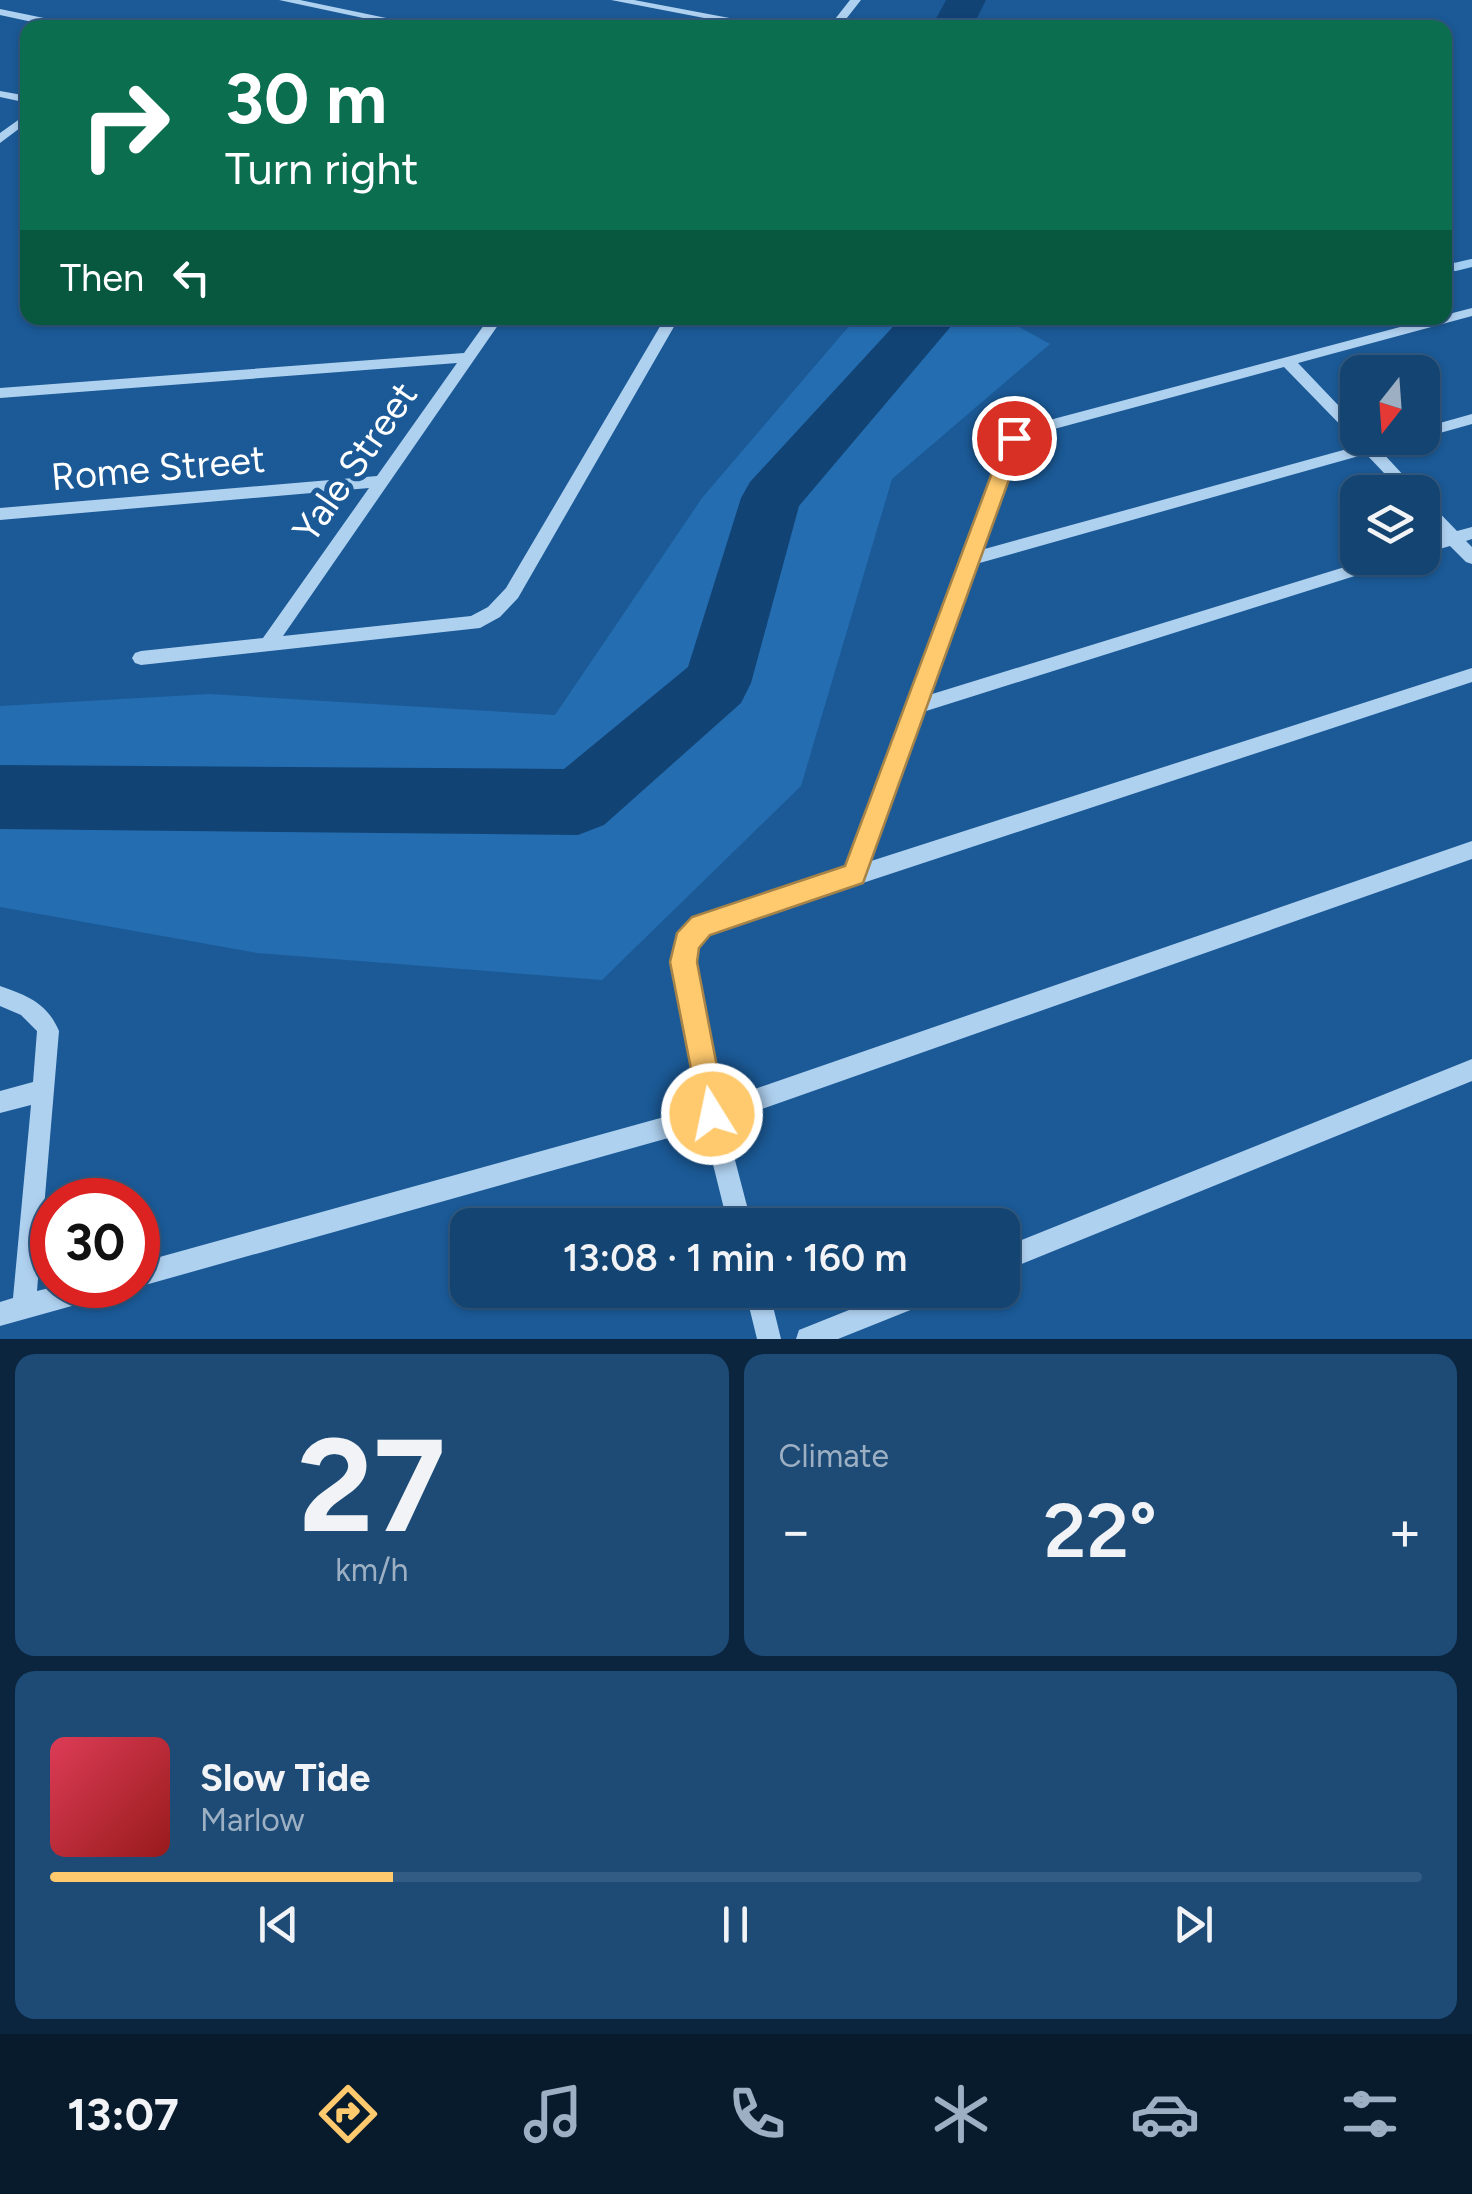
<!DOCTYPE html>
<html lang="en">
<head>
<meta charset="utf-8">
<style>
	body { margin:0; font-family:Figtree,sans-serif; background:#1d4b76; color:#f1f3f6; height:100vh; display:flex; flex-direction:column; font-size:38px; white-space:nowrap }
	* { box-sizing:border-box; margin:0 }
	p { font-size:32px; color:#9db0c3 }
	.icon { flex:none; width:55px; height:55px; fill:none; stroke:currentColor; stroke-width:2; stroke-linecap:round; stroke-linejoin:round }
	.map { position:relative; height:1339px; overflow:hidden }
	.side { display:flex; flex-direction:column; gap:15px; padding:15px; background:#0b253e; flex:1 }
	.side>* { flex:none }
	.guide { position:absolute; left:20px; top:20px; width:1432px; height:305px; border-radius:20px; box-shadow:0 2px 8px #0004,0 0 0 2px #335c84; background:#0b6e4f; color:#fff; overflow:hidden }
	.needle { width:65px; rotate:197deg }
	.tools { position:absolute; left:1340px; top:355px; display:grid; gap:20px }
	.tools a { display:grid; place-items:center; width:100px; height:100px; border-radius:20px; background:#144471; box-shadow:0 2px 8px #0004,0 0 0 2px #335c84; font-size:50px }
	.speed { position:absolute; left:30px; top:1178px; display:flex; gap:20px; font-size:50px; font-weight:700; text-align:center }
	.speed>* { display:grid; place-content:center; width:130px; height:130px; border-radius:50%; background:#144471; box-shadow:0 2px 8px #0004,0 0 0 2px #335c84; line-height:1 }
	.speed .limit { border:15px solid #d22; background:#fff; color:#111 }
	.pin { position:absolute; display:grid; place-items:center; width:85px; height:85px; color:#fff; margin:-42px; border:5px solid #fff; border-radius:50%; box-shadow:0 2px 10px #0007 }
	.me { position:absolute; width:110px; margin:-55px; rotate:350deg; stroke-linejoin:round; filter:drop-shadow(0 0 8px #0008) }
	.turn { display:flex; align-items:center; gap:35px; height:210px; padding:0 40px; font-size:45px }
	.turn .icon { width:130px; height:130px; stroke-width:2.5 }
	.turn b { display:block; font-size:70px; line-height:85px }
	.then { display:flex; align-items:center; height:95px; padding:0 40px; background:#0003; gap:20px; font-size:38px }
	.big { font-size:75px; font-weight:600; line-height:1.1 }
	.side .tile { flex:1; display:flex; flex-direction:column; justify-content:center; gap:15px; min-width:0; padding:0 35px; border-radius:20px; background:#1d4b76 }
	.side .dial { align-items:center; gap:0 }
	.dial b { font-size:130px; line-height:1 }
	.song { display:flex; align-items:center; gap:30px }
	.cover { width:120px; height:120px; border-radius:15px; background:linear-gradient(135deg,hsl(350 70% 55%),hsl(0 70% 35%)) }
	.played { height:10px; border-radius:5px; background:linear-gradient(90deg,#ffca6e 25%,#335c84 25%) }
	.keys { display:flex; justify-content:space-around; direction:ltr }
	.heat { display:flex; justify-content:space-between; align-items:center; font-size:55px; direction:ltr }
	.side .tiles { flex:1; display:grid; gap:15px; grid-template-columns:1fr 1fr }
	.tile:last-child { grid-column:span 2 }
	.trip { position:absolute; left:450px; top:1208px; width:570px; height:100px; border-radius:20px; background:#144471; box-shadow:0 2px 8px #0004,0 0 0 2px #335c84; font-weight:600; line-height:100px; text-align:center }
	.tabs { display:flex; height:160px; justify-content:space-around; align-items:center; background:#081b2d; color:#9db0c3 }
	.tabs .icon { width:70px; height:70px }
	.tabs .selected { color:#ffca6e }
	.tabs b { font-size:45px; color:#f1f3f6 }
	.map>svg:first-child { display:block }
	.green { fill:#246db0 }
	.lines { fill:none; stroke-linecap:round; stroke-linejoin:round }
	.stream { stroke:#a2cdf2; stroke-width:8 }
	.river { fill:#124375; fill-rule:evenodd }
	.minor { fill:#afd1f0; fill-rule:evenodd }
	.route { fill:#ffca6e; stroke:#a68348; stroke-width:2.5 }
	.labels { text-anchor:middle; stroke-width:10; stroke-linejoin:round; paint-order:stroke }
	.street-label { font-size:38px; fill:#fff; stroke:#1b5a97 }
</style>
</head>
<body>
<div class="map">
<svg width="1472" height="1339" viewBox="0 0 1472 1339">
	<rect width="100%" height="100%" fill="#1b5a97"/>
	<path class="green" d="M856 318H1003L1050 344 892 479 801 786 602 980 257 953 0 907V706L209 694 555 715 702 498Z"/>
	<g class="lines">
		<path class="stream" d="M1445 264 1455 267 1472 263"/>
		<path class="river" d="M946 0H986L972 28H931Z
			M901 318H958L799 506 751 683 741 703 604 825 578 835 0 829V765L564 769 688 667 741 498 750 482Z"/>
		<path class="minor" d="M279 0H300L434 28H410Z
			M611 0H634L782 28H756Z
			M850 0H861L839 28H828Z
			M0 9 78 25 83 28H60L0 15Z
			M0 91 28 96V103L0 97Z
			M28 113V122L0 143V133Z
			M1472 308V316L1298 363 1358 426V438H1368L1372 442 1387 438H1412L1410 442 1380 450 1419 492H1402L1366 454 976 564 929 695 1374 558H1401L1399 562 923 712 868 862 1472 668V682L708 934 697 946 694 962 720 1101 1472 841V859L725 1122 752 1225H728L704 1128 138 1287 133 1285H138V1263L700 1107 674 962 680 935 694 919 701 916 846 869 1009 434 1027 426 1434 318H1445V315ZM1284 367 1356 441 1358 446 981 550 1020 441 1032 435Z
			M489 318H503L283 636 471 616 488 607 506 588 665 318H679L518 598 500 617 480 628 141 665 135 663 132 658 135 653 141 651 263 638 369 488 0 520V508L377 476 457 363 0 398V388L464 353Z
			M1472 414V424L1422 438H1419H1422V428Z
			M1422 499 1428 501 1457 531 1472 527V539L1466 541 1472 547V564L1466 562 1450 546 1422 554V542L1441 536 1422 516Z
			M0 986C28 996 47 1003 59 1031L37 1291 61 1285H116L112 1293 104 1297 0 1326V1302L13 1298 31 1105 0 1113V1091L33 1082 37 1031 21 1015 0 1006Z
			M1472 1059V1081L1002 1272V1248Z
			M745 1290H769L781 1339H757Z
			M899 1290H941L938 1299 838 1339H796L799 1330Z"/>
	</g>
	<path class="route" d="M1014 431 1024 438 863 883 710 935 699 948 697 962 726 1114 722 1125 712 1129 702 1125 670 962 677 933 692 917 845 866 1005 438Z"/>
	<g class="labels">
		<g class="street-label">
			<text transform="translate(355 462) rotate(-55)" y="13">Yale Street</text>
			<text transform="translate(158 468) rotate(-5)" y="13">Rome Street</text>
		</g>
	</g>
</svg>
<div class="tools">
<a><svg class="needle" viewBox="-14 -14 28 28"><path d="M0-13l5 13h-10z" fill="#e53935"/><path d="M0 13l5-13h-10z" fill="#9db0c3"/></svg></a>
<a><svg class="icon" aria-label="layers" viewBox="0 0 24 24"><path d="M12 4l9 5-9 5-9-5zM3 14l9 5 9-5"/></svg></a>
</div>
<div class="speed"><div class="limit">30</div></div>
<div class="pin" style="left:1014px;top:438px;background:#d93025"><svg class="icon" aria-label="arrive" viewBox="0 0 24 24"><path d="M6 21V4h12l-3 4 3 4H6"/></svg></div>
<svg class="me" style="left:712px;top:1114px" viewBox="-20 -20 40 40"><circle r="17" fill="#ffca6e" stroke="#fff" stroke-width="3"/><path d="M0-11L8 9 0 5-8 9z" fill="#fff"/></svg>
<div class="trip">13:08 · 1 min · 160 m</div>
<div class="guide">
<div class="turn"><svg class="icon" aria-label="right" viewBox="0 0 24 24"><path d="M7 20v-9h11M14 6l5 5-5 5"/></svg><div><b>30 m</b>Turn right</div></div>
<div class="then">Then<svg class="icon" aria-label="left" viewBox="0 0 24 24"><path d="M17 20v-9H6M10 6l-5 5 5 5"/></svg></div>
</div>
</div>
<section class="side">
<div class="tiles">
<div class="tile dial"><b>27</b><p>km/h</p></div>
<div class="tile"><p>Climate</p>
<div class="heat"><a>−</a><b class="big">22°</b><a>+</a></div>
</div>
<div class="tile">
<div class="song"><i class="cover"></i><div><b>Slow Tide</b><p>Marlow</p></div></div>
<div class="played"></div>
<div class="keys"><svg class="icon" aria-label="previous" viewBox="0 0 24 24"><path d="M18 5L8 12l10 7zM5 5v14"/></svg><svg class="icon" aria-label="pause" viewBox="0 0 24 24"><path d="M8 5v14M16 5v14"/></svg><svg class="icon" aria-label="next" viewBox="0 0 24 24"><path d="M6 5l10 7-10 7zM19 5v14"/></svg></div>
</div>
</div>
</section>
<nav class="tabs">
<b>13:07</b>
<svg class="icon selected" aria-label="directions" viewBox="0 0 24 24"><path d="M12 3l9 9-9 9-9-9zM9 14v-3h6M13 9l2 2-2 2"/></svg>
<svg class="icon" aria-label="music" viewBox="0 0 24 24"><path d="M9 18V5l10-2v13"/><circle cx="6" cy="18" r="3"/><circle cx="16" cy="16" r="3"/></svg>
<svg class="icon" aria-label="phone" viewBox="0 0 24 24"><path d="M5 4h4l2 5-3 2q2 4 5 5l2-3 5 2v4C11 20 4 13 5 4z"/></svg>
<svg class="icon" aria-label="climate" viewBox="0 0 24 24"><path d="M12 3v18M4 7l16 10M4 17L20 7"/></svg>
<svg class="icon" aria-label="car" viewBox="0 0 24 24"><path d="M5 17H2v-5l4-1 3-4h7l3 4 3 1v5h-3M9 17h6M6 11h13"/><circle cx="7" cy="17" r="2"/><circle cx="17" cy="17" r="2"/></svg>
<svg class="icon" aria-label="filters" viewBox="0 0 24 24"><path d="M4 7h16M4 17h16"/><circle cx="9" cy="7" r="2"/><circle cx="15" cy="17" r="2"/></svg>
</nav>
</body>
</html>
